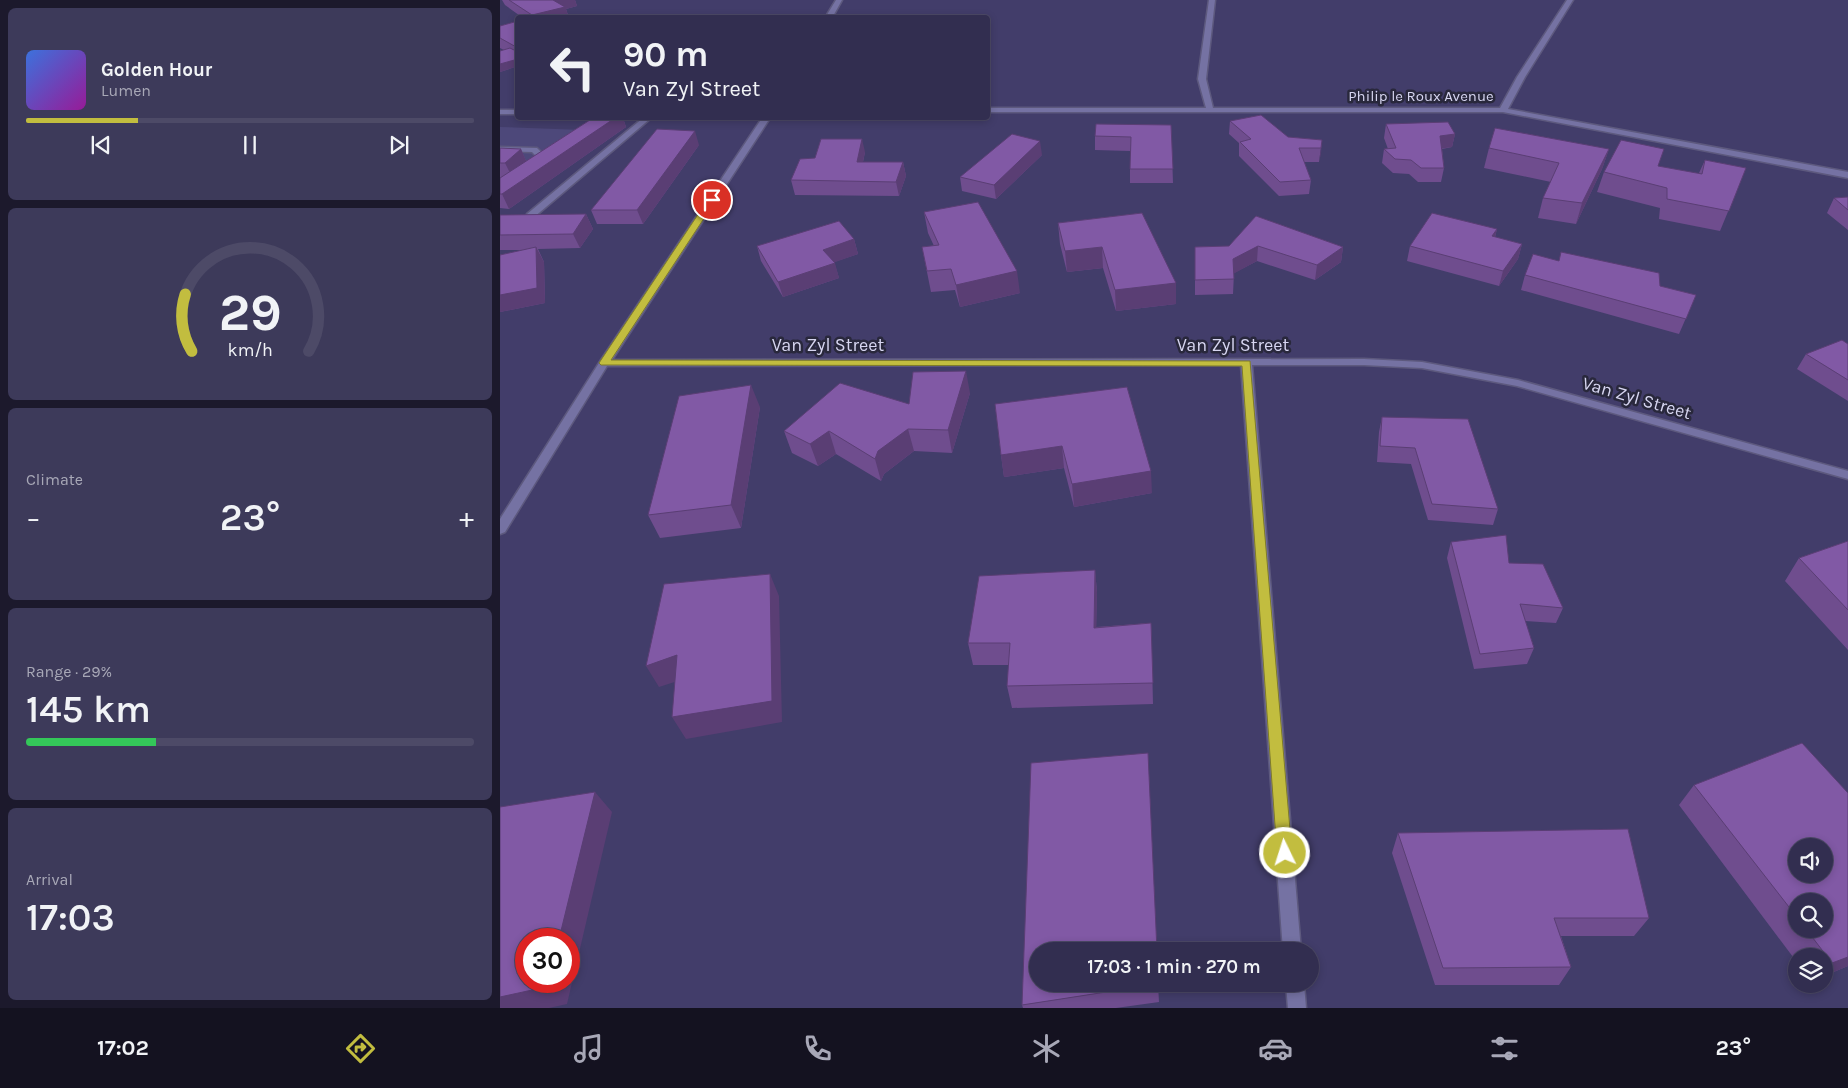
<!DOCTYPE html>
<html lang="en">
<head>
<meta charset="utf-8">
<style>
	body { margin:0; font-family:Karla,sans-serif; background:#3d3a5a; color:#f1f3f6; height:100vh; display:flex; flex-direction:column; font-size:19px; white-space:nowrap }
	* { box-sizing:border-box; margin:0 }
	p { font-size:16px; color:#a8a8b7 }
	.icon { flex:none; width:28px; height:28px; fill:none; stroke:currentColor; stroke-width:2; stroke-linecap:round; stroke-linejoin:round }
	.map { position:relative; flex:1; overflow:hidden }
	.side { display:flex; flex-direction:column; gap:8px; padding:8px; background:#1c192c; width:500px }
	.side>* { flex:none }
	.guide { position:absolute; left:15px; top:15px; width:475px; height:105px; border-radius:5px; box-shadow:0 2px 8px #0003,0 0 0 1px #4d4a67; background:#322e50; color:#f1f3f6; overflow:hidden }
	.fabs { position:absolute; left:1288px; top:838px; display:grid; gap:10px }
	.fabs a { display:grid; place-items:center; width:45px; height:45px; border-radius:50%; background:#322e50; box-shadow:0 2px 8px #0003,0 0 0 1px #4d4a67; font-size:25px }
	.speed { position:absolute; left:15px; top:928px; display:flex; gap:10px; font-size:25px; font-weight:700; text-align:center }
	.speed>* { display:grid; place-content:center; width:65px; height:65px; border-radius:50%; background:#322e50; box-shadow:0 2px 8px #0003,0 0 0 1px #4d4a67; line-height:1 }
	.speed .limit { border:8px solid #d22; background:#fff; color:#111 }
	.pin { position:absolute; display:grid; place-items:center; width:42px; height:42px; color:#fff; margin:-21px; border:2px solid #fff; border-radius:50%; box-shadow:0 1px 5px #0007 }
	.me { position:absolute; width:55px; margin:-28px; rotate:356deg; stroke-linejoin:round; filter:drop-shadow(0 0 4px #0008) }
	.turn { display:flex; align-items:center; gap:18px; height:105px; padding:0 25px; font-size:22px }
	.turn .icon { width:65px; height:65px; stroke-width:2.5 }
	.turn b { display:block; font-size:35px; line-height:42px }
	.big { font-size:38px; font-weight:600; line-height:1.1 }
	.side .card { flex:1; display:flex; flex-direction:column; justify-content:center; gap:8px; min-width:0; padding:0 18px; border-radius:8px; background:#3d3a5a }
	.side .dial { align-items:center; gap:0 }
	.dial svg { height:130px; overflow:visible; fill:none; stroke:#4d4a67; stroke-width:7; stroke-linecap:round; text-anchor:middle }
	.dial text { fill:#f1f3f6; stroke:none }
	.song { display:flex; align-items:center; gap:15px }
	.cover { width:60px; height:60px; border-radius:8px; background:linear-gradient(135deg,hsl(220 70% 55%),hsl(300 70% 35%)) }
	.played { height:5px; border-radius:2px; background:linear-gradient(90deg,#c2bd3f 25%,#4d4a67 25%) }
	.keys { display:flex; justify-content:space-around; direction:ltr }
	.heat { display:flex; justify-content:space-between; align-items:center; font-size:28px; direction:ltr }
	.charge { height:8px; border-radius:4px; background:linear-gradient(90deg,#34c759 29%,#4d4a67 0) }
	.trip { position:absolute; left:529px; top:942px; width:290px; height:50px; border-radius:25px; background:#322e50; box-shadow:0 2px 8px #0003,0 0 0 1px #4d4a67; font-weight:600; line-height:50px; text-align:center }
	.menu { display:flex; height:80px; justify-content:space-around; align-items:center; background:#141220; color:#a8a8b7 }
	.menu .icon { width:35px; height:35px }
	.menu .selected { color:#c2bd3f }
	.menu b { font-size:22px; color:#f1f3f6 }
	main { display:flex; flex:1; min-height:0 }
	.map>svg:first-child { display:block }
	.built { fill:#4d487a }
	.lines { fill:none; stroke-linecap:round; stroke-linejoin:round }
	.service-casing { stroke:#5d597e; stroke-width:3 }
	.minor-casing { stroke:#5d597e; stroke-width:3 }
	.service { fill:#7572a3; fill-rule:evenodd }
	.minor { fill:#7572a3; fill-rule:evenodd }
	.wall { fill:#6f4d8e; fill-rule:evenodd }
	.shaded-wall { fill:#5a3e74 }
	.building { fill:#8159a5; stroke:#5a3e74; fill-rule:evenodd }
	.route { fill:#c2bd3f; stroke:#7e7b29 }
	.labels { text-anchor:middle; stroke-width:5; stroke-linejoin:round; paint-order:stroke }
	.far-street-label { font-size:15px; fill:#d7d6f1; stroke:#29283c }
	.street-label { font-size:18px; fill:#d7d6f1; stroke:#29283c }
</style>
</head>
<body>
<main>
<section class="side">
<div class="card">
<div class="song"><i class="cover"></i><div><b>Golden Hour</b><p>Lumen</p></div></div>
<div class="played"></div>
<div class="keys"><svg class="icon" aria-label="previous" viewBox="0 0 24 24"><path d="M18 5L8 12l10 7zM5 5v14"/></svg><svg class="icon" aria-label="pause" viewBox="0 0 24 24"><path d="M8 5v14M16 5v14"/></svg><svg class="icon" aria-label="next" viewBox="0 0 24 24"><path d="M6 5l10 7-10 7zM19 5v14"/></svg></div>
</div>
<div class="card dial"><svg viewBox="0 0 100 80">
<path d="M14 69A42 42 0 1 1 86 69"/>
<path d="M14 69A42 42 0 0 1 10 34" stroke="#c2bd3f"/>
<text x="50" y="56" font-size="32" font-weight="700">29</text>
<text x="50" y="72" font-size="11">km/h</text>
</svg></div>
<div class="card"><p>Climate</p>
<div class="heat"><a>−</a><b class="big">23°</b><a>+</a></div>
</div>
<div class="card"><p>Range · 29%</p><b class="big">145 km</b><div class="charge"></div></div>
<div class="card"><p>Arrival</p><b class="big">17:03</b></div>
</section>
<div class="map">
<svg width="1348" height="1008" viewBox="0 0 1348 1008">
	<rect width="100%" height="100%" fill="#423d6a"/>
	<path class="built" d="M0 127 83 130 0 193Z"/>
	<g class="lines">
		<defs>
			<path id="service" d="M143 118H151L33 218H27V214Z
				M0 147 37 148 45 156 44 162 39 167H33L32 165 36 161 37 157 32 152 0 151Z"/>
			<path id="minor" d="M336 0H342L332 18H325Z
				M709 0H715L706 79 713 108H1000L1017 77 1067 0H1073L1025 77 1008 109 1348 172V178L1003 112H488V108H706L698 79Z
				M0 110H18V114H0Z
				M262 118H270L112 360 864 359 922 362 1018 380 1348 471V479L1017 386 922 368 864 365H752L801 951H783L741 365 107 366 5 532 0 534V519L99 363Z
				M786 984H804L806 1008H788Z"/>
		</defs>
		<use href="#service" class="service-casing"/>
		<use href="#minor" class="minor-casing"/>
		<use href="#service" class="service"/>
		<use href="#minor" class="minor"/>
	</g>
	<path class="wall" d="M2 0H75L77 6 66 9 69 18H23L5 5Z
		M18 21V66L0 72V51L4 50 0 48V26Z
		M93 118H123L126 127 9 209 0 208V148L21 149 26 161Z
		M730 121 788 137 822 140 819 162H804L811 180 809 194 779 196 739 156V143L729 134Z
		M886 124 955 134 952 147 942 149 944 168 941 182H918L909 174 893 173 882 163 884 149H888L884 138Z
		M671 125 673 183H630V151L595 150V136Z
		M199 145 143 224H97L91 210Z
		M989 148 1109 149 1102 169 1076 224 1038 218 1043 198 1051 182 984 168Z
		M365 152 363 162H403L406 176 399 196 295 195 291 180 315 158Z
		M542 155 496 199 462 191 460 177Z
		M1205 160 1246 168 1220 231 1159 219 1160 208 1097 192 1104 172 1199 173Z
		M1348 197V230L1327 213 1334 198Z
		M424 212 520 293 460 307 455 290 431 292 422 247 434 246 428 233Z
		M642 213 676 304 616 311 603 268 567 272 560 244 558 223Z
		M86 214 93 229 80 248 38 249 44 262 45 303 0 312V255L23 250H0V215Z
		M756 216 843 247 841 262 815 280 757 261 734 273 733 294 695 295V247L729 246Z
		M997 229 995 237 1022 244 1018 259 999 286 907 261 910 246Z
		M354 239 358 254 334 262 339 278 283 297 261 261 257 246Z
		M1025 275 1160 286 1196 295 1179 334 1021 290Z
		M1348 344V401L1297 369 1306 354Z
		M470 393 452 453 414 451 384 474 381 481 336 454 318 466 292 453 284 431 409 404Z
		M495 404 652 493 574 507 564 468 504 477 501 455Z
		M260 407 241 528 160 538 148 515Z
		M882 417 998 509 993 525 928 520 911 464 877 462 879 432Z
		M1348 541V650L1285 581 1299 558Z
		M951 542 1009 563 1063 608 1056 623 1025 621 1034 648 1027 664 974 669 947 558Z
		M595 570 597 592 596 627 651 623 653 704 512 708 507 686 509 665H473L468 643Z
		M1194 785 1348 793V966L1324 976V956H1296V961L1179 805ZM1296 901 1324 929H1296Z
		M898 833 1149 918 1134 936H1061L1071 967 1059 985H935L892 853Z
		M658 984 659 1002 616 1008H523L522 1005Z"/>
	<path class="shaded-wall" d="M52 0H75L77 6 66 9 69 18H33L32 15Z
		M18 59V66L0 72V64Z
		M115 118H123L126 127 9 209 2 194Z
		M195 131 199 145 143 224 137 210Z
		M955 134 952 147 938 149 940 136Z
		M362 139 365 152 360 176 357 162Z
		M822 140 821 154 819 162 821 148Z
		M540 141 542 155 496 199 494 185Z
		M21 149 27 163 12 177 5 163Z
		M1109 149 1102 169 1076 224 1082 203Z
		M403 162 406 176 399 196 396 182Z
		M86 214 93 229 80 248 73 234Z
		M997 229 993 244 992 236Z
		M354 239 358 254 327 265 323 250Z
		M1022 244 1018 259 999 286 1003 271Z
		M758 246 757 261 733 274V259Z
		M36 247 44 262 45 303 0 312V295Z
		M602 247 603 268 567 272 565 251Z
		M843 247 841 262 815 280 817 265Z
		M335 263 339 278 283 297 278 282Z
		M517 271 520 293 460 307 456 285Z
		M676 283V304L616 311 615 290Z
		M466 371 470 393 452 453 448 430Z
		M251 385 260 407 241 528 231 505Z
		M408 429 414 451 384 474 381 481 375 459 378 451Z
		M329 431 336 454 318 466 310 444Z
		M562 446 564 468 504 477 501 455Z
		M651 471 652 493 574 507 572 484Z
		M595 570 597 592 596 650 594 628Z
		M270 574 279 596 282 722 186 739 172 717Z
		M177 655 190 677 159 687 146 666Z
		M95 792 112 812 67 1004 49 1008H0V997L48 981H69V939H59Z
		M1348 957V966L1324 976V970L1332 963Z"/>
	<path class="building" d="M9 0H53L65 7 32 15Z
		M18 21V48L0 38V26Z
		M10 48 18 52V59L0 64V51Z
		M761 115 788 137 822 140 821 148H799L811 180 780 182 740 142 751 139 730 121Z
		M93 118H115L2 194H0V178Z
		M948 122 955 134 940 136 944 168H921L911 160 895 159 884 149 896 148 886 124Z
		M596 124 671 125 673 169H630L631 137 595 136Z
		M995 128 1109 149 1082 203 1043 198 1059 163 989 148Z
		M157 129 195 131 137 210H91Z
		M512 134 540 141 494 185 460 177Z
		M321 139H362L357 162H403L396 182 291 180 300 159 315 158Z
		M1121 140 1164 149 1158 166 1202 174 1205 160 1246 168 1229 211 1167 199V188L1104 172Z
		M0 148 21 149 5 163H0Z
		M1348 197V210L1334 198Z
		M478 202 517 271 456 285 451 269 427 271 422 247 439 245 424 212Z
		M642 213 676 283 615 290 602 247 565 251 558 223Z
		M932 213 997 229 992 236 1022 244 1003 271 910 246Z
		M86 214 73 234 0 235V215Z
		M756 216 843 247 817 265 758 246 733 259 734 279 695 280V247L729 246Z
		M339 221 354 239 323 250 335 263 278 282 257 246Z
		M36 247 37 288 0 295V255Z
		M1061 252 1159 273 1160 286 1196 295 1186 319 1025 275 1033 254 1059 261Z
		M1342 340 1348 344V380L1306 354Z
		M466 371 448 430 408 429 378 451 375 459 329 431 310 444 284 431 340 383 409 404 413 372Z
		M251 385 231 505 148 515 179 396Z
		M627 387 651 471 572 484 562 446 501 455 495 404Z
		M882 417 968 419 998 509 932 504 915 448 880 446Z
		M1006 535 1009 563 1043 564 1063 608 1020 604 1034 648 980 654 951 542Z
		M1348 541V610L1299 558Z
		M595 570 594 628 651 623 653 683 507 686 510 643H468L479 576Z
		M270 574 272 701 172 717 177 655 146 666 164 584Z
		M1302 743 1348 793V957L1332 963 1306 929H1324V901H1296V916L1194 785ZM1296 846H1324V874H1296Z
		M648 753 657 951H538V984H658L522 1005 531 763Z
		M95 792 59 939H26V981H48L46 987 0 997V807Z
		M1128 829 1149 918H1054L1071 967 943 968 898 833Z"/>
	<path class="route" d="M209 198 216 200 111 360 750 361 792 853 790 858 785 860 779 858 777 853 742 366 101 365 99 363Z"/>
	<g class="labels">
		<g class="far-street-label">
			<text x="921" y="101">Philip le Roux Avenue</text>
		</g>
		<g class="street-label">
			<text x="328" y="351">Van Zyl Street</text>
			<text x="733" y="351">Van Zyl Street</text>
			<text transform="translate(1137 398) rotate(16)" y="6">Van Zyl Street</text>
		</g>
	</g>
</svg>
<div class="fabs">
<a><svg class="icon" aria-label="sound" viewBox="0 0 24 24"><path d="M4 9h4l5-4v14l-5-4H4zM17 9q2 3 0 6"/></svg></a>
<a><svg class="icon" aria-label="search" viewBox="0 0 24 24"><circle cx="10" cy="10" r="6"/><path d="M15 15l6 6"/></svg></a>
<a><svg class="icon" aria-label="layers" viewBox="0 0 24 24"><path d="M12 4l9 5-9 5-9-5zM3 14l9 5 9-5"/></svg></a>
</div>
<div class="speed"><div class="limit">30</div></div>
<div class="pin" style="left:212px;top:200px;background:#d93025"><svg class="icon" aria-label="arrive" viewBox="0 0 24 24"><path d="M6 21V4h12l-3 4 3 4H6"/></svg></div>
<svg class="me" style="left:785px;top:853px" viewBox="-20 -20 40 40"><circle r="17" fill="#c2bd3f" stroke="#fff" stroke-width="3"/><path d="M0-11L8 9 0 5-8 9z" fill="#fff"/></svg>
<div class="trip">17:03 · 1 min · 270 m</div>
<div class="guide">
<div class="turn"><svg class="icon" aria-label="left" viewBox="0 0 24 24"><path d="M17 20v-9H6M10 6l-5 5 5 5"/></svg><div><b>90 m</b>Van Zyl Street</div></div>
</div>
</div>
</main>
<nav class="menu">
<b>17:02</b>
<svg class="icon selected" aria-label="directions" viewBox="0 0 24 24"><path d="M12 3l9 9-9 9-9-9zM9 14v-3h6M13 9l2 2-2 2"/></svg>
<svg class="icon" aria-label="music" viewBox="0 0 24 24"><path d="M9 18V5l10-2v13"/><circle cx="6" cy="18" r="3"/><circle cx="16" cy="16" r="3"/></svg>
<svg class="icon" aria-label="phone" viewBox="0 0 24 24"><path d="M5 4h4l2 5-3 2q2 4 5 5l2-3 5 2v4C11 20 4 13 5 4z"/></svg>
<svg class="icon" aria-label="climate" viewBox="0 0 24 24"><path d="M12 3v18M4 7l16 10M4 17L20 7"/></svg>
<svg class="icon" aria-label="car" viewBox="0 0 24 24"><path d="M5 17H2v-5l4-1 3-4h7l3 4 3 1v5h-3M9 17h6M6 11h13"/><circle cx="7" cy="17" r="2"/><circle cx="17" cy="17" r="2"/></svg>
<svg class="icon" aria-label="filters" viewBox="0 0 24 24"><path d="M4 7h16M4 17h16"/><circle cx="9" cy="7" r="2"/><circle cx="15" cy="17" r="2"/></svg>
<b>23°</b>
</nav>
</body>
</html>
